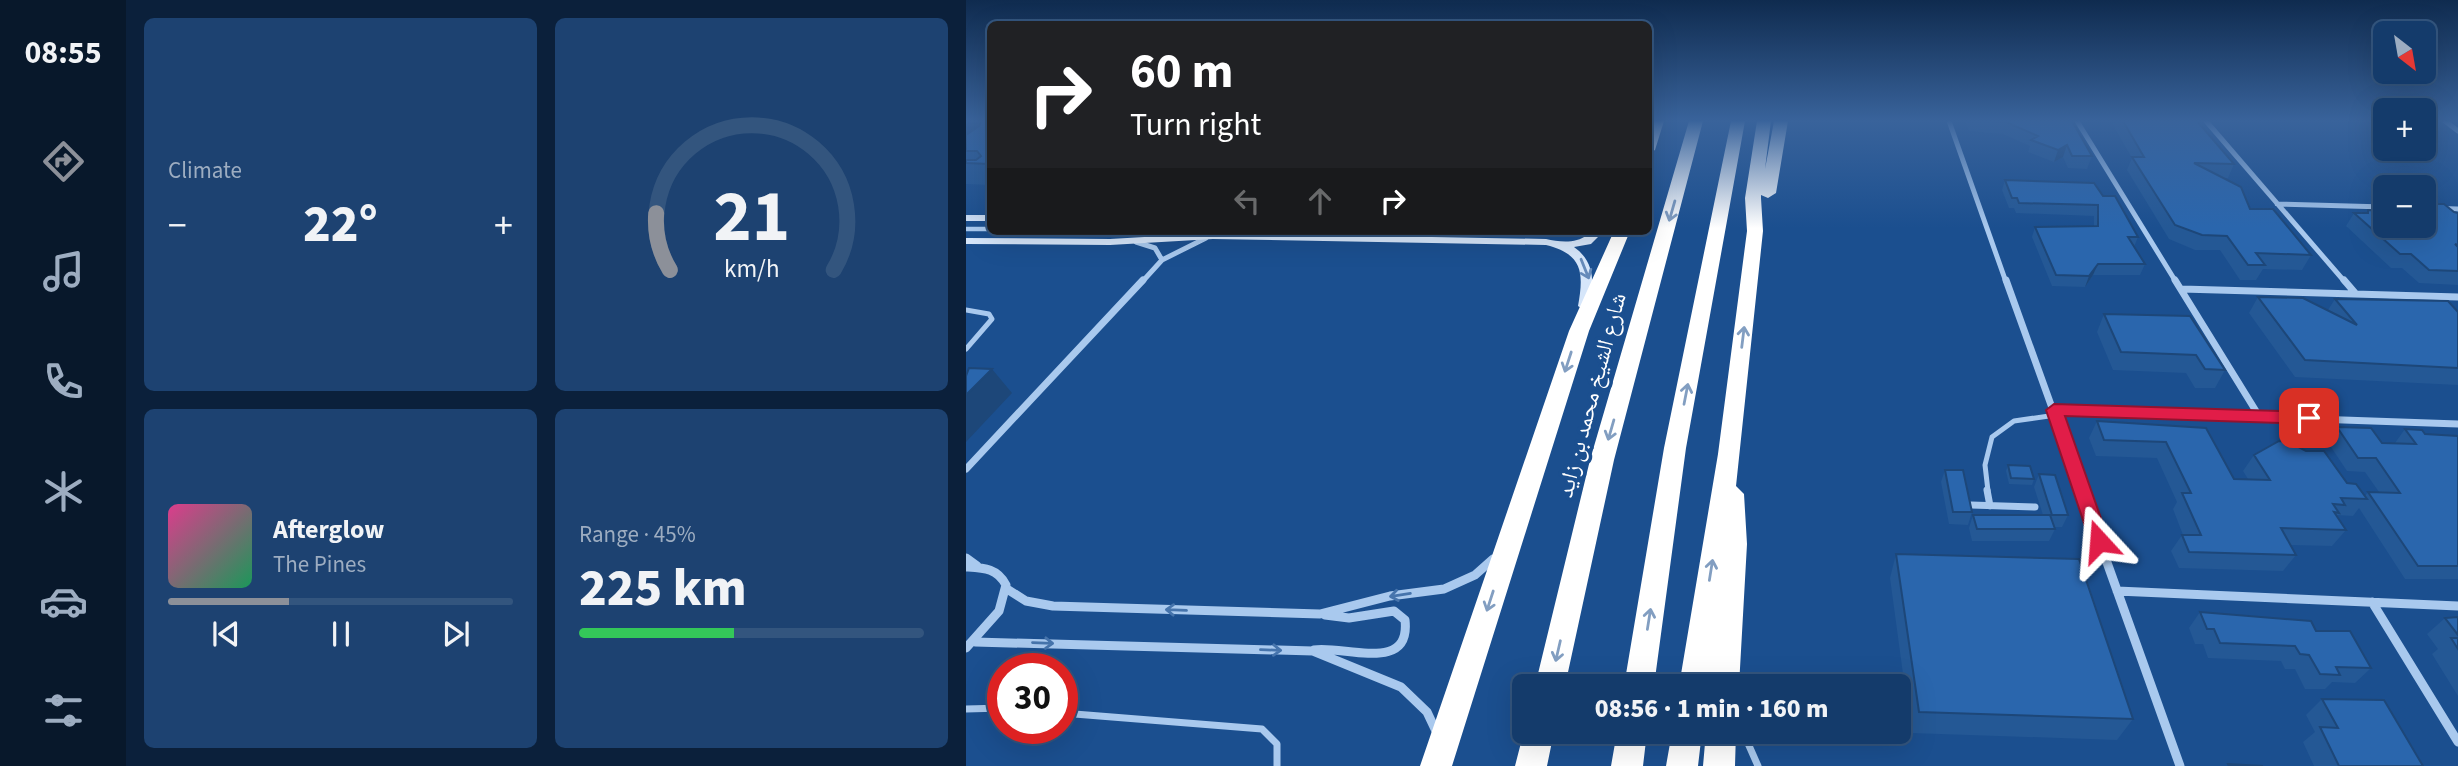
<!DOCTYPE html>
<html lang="en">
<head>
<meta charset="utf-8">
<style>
	body { margin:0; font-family:"Source Sans 3","Noto Naskh Arabic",sans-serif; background:#1d4271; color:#f1f3f6; height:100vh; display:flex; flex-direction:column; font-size:26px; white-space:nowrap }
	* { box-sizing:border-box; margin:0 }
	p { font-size:23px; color:#9dadc1 }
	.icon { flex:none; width:38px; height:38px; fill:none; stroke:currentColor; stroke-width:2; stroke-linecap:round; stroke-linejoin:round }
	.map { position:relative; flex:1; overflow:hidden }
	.side { display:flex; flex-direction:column; gap:18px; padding:18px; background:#0b203b; width:840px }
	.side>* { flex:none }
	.hud { position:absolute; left:21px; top:21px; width:665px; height:214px; border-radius:10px; box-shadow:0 7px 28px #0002,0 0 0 2px #33557e; background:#202124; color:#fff; overflow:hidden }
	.needle { width:46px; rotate:149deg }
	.tools { position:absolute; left:1407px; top:21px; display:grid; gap:14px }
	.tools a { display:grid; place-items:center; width:63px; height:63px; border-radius:10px; background:#143b6b; box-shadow:0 7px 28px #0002,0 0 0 2px #33557e; font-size:35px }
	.speed { position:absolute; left:21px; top:653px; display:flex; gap:14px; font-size:35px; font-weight:700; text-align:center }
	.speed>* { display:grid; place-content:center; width:91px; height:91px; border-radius:50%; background:#143b6b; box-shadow:0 7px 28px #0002,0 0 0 2px #33557e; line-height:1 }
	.speed .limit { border:10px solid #d22; background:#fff; color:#111 }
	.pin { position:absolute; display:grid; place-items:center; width:60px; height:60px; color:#fff; margin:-30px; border-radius:14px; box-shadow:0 4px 10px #0006 }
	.me { position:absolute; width:77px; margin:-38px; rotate:341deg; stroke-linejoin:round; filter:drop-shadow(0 0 5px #0008) }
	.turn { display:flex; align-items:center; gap:24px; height:147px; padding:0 28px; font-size:32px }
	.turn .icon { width:91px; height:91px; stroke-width:2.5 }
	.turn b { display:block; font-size:49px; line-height:60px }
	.lanes { display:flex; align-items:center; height:66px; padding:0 28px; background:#0003; justify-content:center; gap:35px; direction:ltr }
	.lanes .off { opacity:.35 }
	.big { font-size:52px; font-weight:800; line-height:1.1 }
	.side .card { flex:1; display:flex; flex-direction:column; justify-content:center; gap:10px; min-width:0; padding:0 24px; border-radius:10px; background:#1d4271 }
	.side .dial { align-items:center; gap:0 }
	.dial svg { height:182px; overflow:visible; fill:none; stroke:#33557e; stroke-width:7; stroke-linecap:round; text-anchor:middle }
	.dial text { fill:#f1f3f6; stroke:none }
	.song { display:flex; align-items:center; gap:21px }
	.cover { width:84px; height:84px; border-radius:10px; background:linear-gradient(135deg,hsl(330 70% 55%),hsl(150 70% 35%)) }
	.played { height:7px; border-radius:4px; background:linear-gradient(90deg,#8c9099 35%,#33557e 35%) }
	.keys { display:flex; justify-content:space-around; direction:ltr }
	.heat { display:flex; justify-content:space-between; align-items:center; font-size:38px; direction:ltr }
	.charge { height:10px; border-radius:5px; background:linear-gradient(90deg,#34c759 45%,#33557e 0) }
	.side .tiles { flex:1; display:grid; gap:18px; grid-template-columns:repeat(2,1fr) }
	.trip { position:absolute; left:546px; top:674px; width:399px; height:70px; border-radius:10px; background:#143b6b; box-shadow:0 7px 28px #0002,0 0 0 2px #33557e; font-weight:800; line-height:70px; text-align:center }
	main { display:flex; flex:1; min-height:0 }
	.dock { display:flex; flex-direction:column; width:126px; justify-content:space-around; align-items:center; background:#08182b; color:#9dadc1 }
	.dock .icon { width:49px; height:49px }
	.dock .on { color:#8c9099 }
	.dock b { font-size:32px; color:#f1f3f6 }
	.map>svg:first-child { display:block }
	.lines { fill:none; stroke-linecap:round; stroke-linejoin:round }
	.lane-far2 { stroke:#a9c9ee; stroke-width:4.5 }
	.lane-far1 { stroke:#a9c9ee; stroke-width:5 }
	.lane { stroke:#a9c9ee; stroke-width:7 }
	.street-far2 { stroke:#a9c9ee; stroke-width:5 }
	.street-far1 { stroke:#a9c9ee; stroke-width:7 }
	.street { stroke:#a9c9ee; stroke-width:9 }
	.secondary { fill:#d6e6fa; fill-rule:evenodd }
	.highway { fill:#fff; fill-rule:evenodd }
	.wall { fill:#245895 }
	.shaded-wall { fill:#1d4779 }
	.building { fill:#2a66ad; stroke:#1d4779; stroke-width:2 }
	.oneway { stroke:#829ec1 }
	.oneway2 { stroke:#668bba }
	.oneway3 { stroke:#4674ac }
	.route { fill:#e11d48; stroke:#92132f; stroke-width:2 }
	.labels { text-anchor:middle; stroke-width:7; stroke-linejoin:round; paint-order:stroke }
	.street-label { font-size:23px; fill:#fff; stroke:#1b4f8f }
</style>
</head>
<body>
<main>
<nav class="dock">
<b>08:55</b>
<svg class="icon on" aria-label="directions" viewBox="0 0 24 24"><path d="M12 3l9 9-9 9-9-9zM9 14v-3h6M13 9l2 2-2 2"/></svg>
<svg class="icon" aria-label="music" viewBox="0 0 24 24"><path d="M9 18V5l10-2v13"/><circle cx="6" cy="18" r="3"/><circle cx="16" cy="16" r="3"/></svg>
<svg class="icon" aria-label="phone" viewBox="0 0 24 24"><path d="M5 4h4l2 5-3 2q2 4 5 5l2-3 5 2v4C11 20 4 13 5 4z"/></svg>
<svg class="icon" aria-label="climate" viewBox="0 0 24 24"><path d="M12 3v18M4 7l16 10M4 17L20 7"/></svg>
<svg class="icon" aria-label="car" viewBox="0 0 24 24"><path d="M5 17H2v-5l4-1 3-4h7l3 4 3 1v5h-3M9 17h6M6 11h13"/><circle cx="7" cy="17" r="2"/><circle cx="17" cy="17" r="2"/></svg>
<svg class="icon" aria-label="filters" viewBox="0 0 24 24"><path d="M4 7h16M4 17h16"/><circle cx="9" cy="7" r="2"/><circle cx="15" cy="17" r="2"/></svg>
</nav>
<section class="side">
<div class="tiles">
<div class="card"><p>Climate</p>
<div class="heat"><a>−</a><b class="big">22°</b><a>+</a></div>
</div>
<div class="card dial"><svg viewBox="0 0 100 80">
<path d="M14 69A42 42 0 1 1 86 69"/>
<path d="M14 69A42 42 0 0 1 8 44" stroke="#8c9099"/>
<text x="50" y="56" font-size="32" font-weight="700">21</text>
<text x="50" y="72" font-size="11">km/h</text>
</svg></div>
<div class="card">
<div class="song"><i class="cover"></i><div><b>Afterglow</b><p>The Pines</p></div></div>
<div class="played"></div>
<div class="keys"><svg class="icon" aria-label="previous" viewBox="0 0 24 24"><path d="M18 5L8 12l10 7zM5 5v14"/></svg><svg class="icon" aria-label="pause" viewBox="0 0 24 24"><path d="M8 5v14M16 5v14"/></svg><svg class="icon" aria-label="next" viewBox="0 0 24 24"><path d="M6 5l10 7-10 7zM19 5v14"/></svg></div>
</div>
<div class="card"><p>Range · 45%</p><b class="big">225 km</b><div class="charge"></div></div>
</div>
</section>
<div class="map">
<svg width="1492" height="766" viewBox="0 0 1492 766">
	<rect width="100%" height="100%" fill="#1b4f8f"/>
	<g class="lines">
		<path class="lane-far2" d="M0 229H24
			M148 231 233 234"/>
		<path class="lane-far1" d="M0 310 23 314 26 319 0 349
			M1022 491 1019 465 1026 437 1048 421 1090 415"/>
		<path class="lane" d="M1021 490 1024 506
			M1005 505 1069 507
			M0 709 37 708
			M96 713 296 729 311 744V766
			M777 732 792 766"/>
		<path class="street-far2" d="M983 121 1040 282
			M1111 121 1210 282
			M1240 121 1379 282
			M1479 121 1492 131
			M1311 204 1419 207
			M1458 208 1492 209
			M170 242 189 248 196 260
			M176 282 196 260 240 238"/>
		<path class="street-far1" d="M1040 280 1116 491
			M1209 280 1293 416
			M1378 280 1390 294
			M1216 289 1492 297
			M1089 410 1492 424
			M0 469 177 280"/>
		<path class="street" d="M1115 490 1214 766
			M0 558 11 566
			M0 567C18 568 31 568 40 585L33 611 0 648
			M41 589 60 601 87 606 354 614 424 596 478 589 509 575 527 559
			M1151 591 1492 606
			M1406 602 1492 742
			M9 642 347 651 435 687 461 712 470 731
			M348 650C377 645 445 674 439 620L428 611 383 618 359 615"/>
		<path class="secondary" d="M0 215H24V221H0Z
			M619 231H631L633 236 625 244 608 247C629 262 628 282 624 306L618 310 612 306C618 273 617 254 580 245L247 239 144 245 0 244V238L144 239 247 233 580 239C593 242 610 244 621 235Z"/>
		<path class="highway" d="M684 121H698L689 150 682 154Z
			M723 121H737L648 460 599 686H569L624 460Z
			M765 121H779L720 448 688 686H658L698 448Z
			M791 121H805L799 169 808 121H822L810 193 802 198 795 195V198L797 231 770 486 778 494 781 544 773 686H743L745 672 743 686H713L752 454 781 231 779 198Z
			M648 231H664L623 331 486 766H454L603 331Z
			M558 731 588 732 581 766H549Z
			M651 732H681L677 766H645Z
			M706 732H736L732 766H700Z
			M740 732H770L769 766H737Z"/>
	</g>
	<path class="wall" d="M0 121H24V185L0 184Z
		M999 121H1106L1126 156 1121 169 1102 168 1097 157 1088 162 1062 152 1064 146 1037 134 1003 131Z
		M1148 121H1231L1268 164 1262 178H1257L1284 209 1345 255 1336 270 1297 269 1290 280H1274L1254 250H1229L1203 239 1161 170 1166 158 1147 125Z
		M1039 180 1137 196 1172 237 1168 247 1179 264 1174 275H1127L1119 287 1086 286 1066 237 1069 227 1128 226V216L1050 213 1048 208H1043L1036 190Z
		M1402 210 1419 226 1492 213V285L1453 283 1436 268H1425L1380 226 1388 213H1400Z
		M1292 297 1362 310 1369 299 1492 312V385L1329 377 1283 313Z
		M1138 314 1224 316 1259 370 1249 388H1229L1220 373 1147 370 1131 332Z
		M1131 421 1240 428 1268 479H1282L1277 471 1288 455 1381 483 1399 496 1402 492H1413L1399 472 1381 471 1361 441 1371 427 1416 443H1429L1439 429 1459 434 1492 436V579H1439L1393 508 1387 516 1371 515 1380 530 1366 546 1324 545 1330 555 1317 571 1213 568 1205 551 1216 535H1217L1207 509 1211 502 1191 458 1130 456 1123 438Z
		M1042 465 1068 479 1066 485 1043 484 1040 471Z
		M979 470 1006 512 1002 525 983 524 975 482Z
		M1073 474 1102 515 1096 527H1088L1089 529 1083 541H1006L1003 528 1007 515H1077L1068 487Z
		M930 554 1167 719 1151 740 945 733 924 578Z
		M1234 612 1350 631 1405 668 1389 683 1366 682 1359 689H1339L1329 669H1319L1315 661 1242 658 1237 644H1229L1223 628Z
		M1492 617V696L1466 654 1472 649 1461 634 1479 618Z
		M1356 699 1457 766H1348L1337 742 1349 732 1340 715Z"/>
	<path class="shaded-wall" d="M4 121H10L22 139 0 151V124Z
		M1101 145 1097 157 1088 162 1092 150Z
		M1132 264 1127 275 1119 287 1123 276Z
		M26 369 46 393 0 442V395Z"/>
	<path class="building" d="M15 121H24V164L0 163V160H10L15 156 11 151H0V135L13 126Z
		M1028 121H1106L1126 156H1106L1101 145 1092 150 1065 140 1072 136 1040 122Z
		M1157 121H1231L1268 164 1228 163 1275 187 1284 209H1307L1345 255 1290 253 1299 265H1282L1261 236 1236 235 1209 225 1166 157H1178Z
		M1039 180 1128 183 1137 196H1149L1172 237H1162L1179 264H1132L1123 276 1090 275 1069 227 1132 226V205L1053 203 1051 198H1046Z
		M1458 204H1478L1488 212 1492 213V245L1489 244 1492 247V271L1463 270 1445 254H1434L1388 213H1402V210L1419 211V226H1458Z
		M1292 297 1337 298 1391 325 1369 299 1482 301 1492 312V368L1339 360Z
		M1138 314 1224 316 1259 370 1239 369 1230 355 1155 352Z
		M3 368 26 369 0 395V376Z
		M1131 421 1240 428 1268 479 1304 480 1288 455 1313 441 1323 442 1340 451H1358L1381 483 1390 484 1401 499 1375 498 1379 505 1367 504 1373 513 1368 512 1380 530 1315 528 1330 555 1223 552 1216 535H1235L1216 493H1225L1200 442 1138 440Z
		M1371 427 1405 428 1416 443 1450 444 1439 429 1456 430 1459 434 1492 436V566H1452L1402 492 1434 493 1410 458H1392Z
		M1042 465 1064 466 1068 479 1045 478Z
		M979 470H997L1006 512H987Z
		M1073 474 1089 475 1102 515H1086Z
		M1007 515H1084L1089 529H1011Z
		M930 554 1113 559 1167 719 953 712Z
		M1234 612 1345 621 1350 631H1384L1405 668 1370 667 1374 675 1354 674 1343 655 1334 654 1329 646 1254 643 1248 629H1241Z
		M1492 617V635L1479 618Z
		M1485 638H1492V649Z
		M1356 699 1418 700 1457 766H1373L1354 727 1372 728Z
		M1262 764 1297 766H1263Z"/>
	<defs><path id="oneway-shaft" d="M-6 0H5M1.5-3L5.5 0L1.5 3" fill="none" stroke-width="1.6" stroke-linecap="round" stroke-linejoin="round" transform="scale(1.75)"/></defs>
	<g class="oneway">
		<use href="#oneway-shaft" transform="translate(706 211) rotate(106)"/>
		<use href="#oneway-shaft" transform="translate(777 337) rotate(-83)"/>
		<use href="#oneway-shaft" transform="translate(602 362) rotate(108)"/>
		<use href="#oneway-shaft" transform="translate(720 394) rotate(-79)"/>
		<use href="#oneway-shaft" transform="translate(645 430) rotate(106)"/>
		<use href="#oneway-shaft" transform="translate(745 570) rotate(-81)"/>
		<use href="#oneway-shaft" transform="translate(524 601) rotate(108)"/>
		<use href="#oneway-shaft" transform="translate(683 619) rotate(-81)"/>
		<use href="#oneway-shaft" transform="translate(592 651) rotate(103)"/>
	</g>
	<use class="oneway2" href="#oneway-shaft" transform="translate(619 269) rotate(68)"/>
	<g class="oneway3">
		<use href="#oneway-shaft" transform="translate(434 595) rotate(171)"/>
		<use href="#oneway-shaft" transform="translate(210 610) rotate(-178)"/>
		<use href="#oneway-shaft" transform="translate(77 643) rotate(2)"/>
		<use href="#oneway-shaft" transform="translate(305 650) rotate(2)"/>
	</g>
	<linearGradient id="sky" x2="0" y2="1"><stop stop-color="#0f2b4f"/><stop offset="0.53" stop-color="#39639b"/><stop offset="1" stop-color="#39639b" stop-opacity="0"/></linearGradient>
	<rect width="1492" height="228" fill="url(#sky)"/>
	<path class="route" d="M1088 404 1343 412 1352 418 1343 424 1099 416 1143 541 1140 546H1127L1124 541 1080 410Z"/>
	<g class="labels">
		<g class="street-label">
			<text transform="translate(625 395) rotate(-75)" y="8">شارع الشيخ محمد بن زايد</text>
		</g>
	</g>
</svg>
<div class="tools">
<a><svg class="needle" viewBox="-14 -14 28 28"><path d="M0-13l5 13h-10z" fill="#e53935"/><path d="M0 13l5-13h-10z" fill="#9dadc1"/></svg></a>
<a>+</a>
<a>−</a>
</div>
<div class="speed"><div class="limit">30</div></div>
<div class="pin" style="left:1343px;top:418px;background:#d93025"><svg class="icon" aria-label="arrive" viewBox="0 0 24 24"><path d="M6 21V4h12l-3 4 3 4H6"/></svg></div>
<svg class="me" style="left:1133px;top:541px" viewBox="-20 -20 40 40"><path d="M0-17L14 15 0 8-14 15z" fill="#e11d48" stroke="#fff" stroke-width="4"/></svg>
<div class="trip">08:56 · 1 min · 160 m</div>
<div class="hud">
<div class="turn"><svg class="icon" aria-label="right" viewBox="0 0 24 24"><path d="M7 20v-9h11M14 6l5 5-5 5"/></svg><div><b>60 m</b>Turn right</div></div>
<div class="lanes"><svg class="icon off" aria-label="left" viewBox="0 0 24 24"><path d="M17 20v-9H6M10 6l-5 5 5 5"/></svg><svg class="icon off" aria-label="ahead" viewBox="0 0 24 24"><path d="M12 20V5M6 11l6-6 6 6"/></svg><svg class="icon" aria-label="right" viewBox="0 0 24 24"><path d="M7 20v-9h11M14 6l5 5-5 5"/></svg></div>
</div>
</div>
</main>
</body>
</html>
